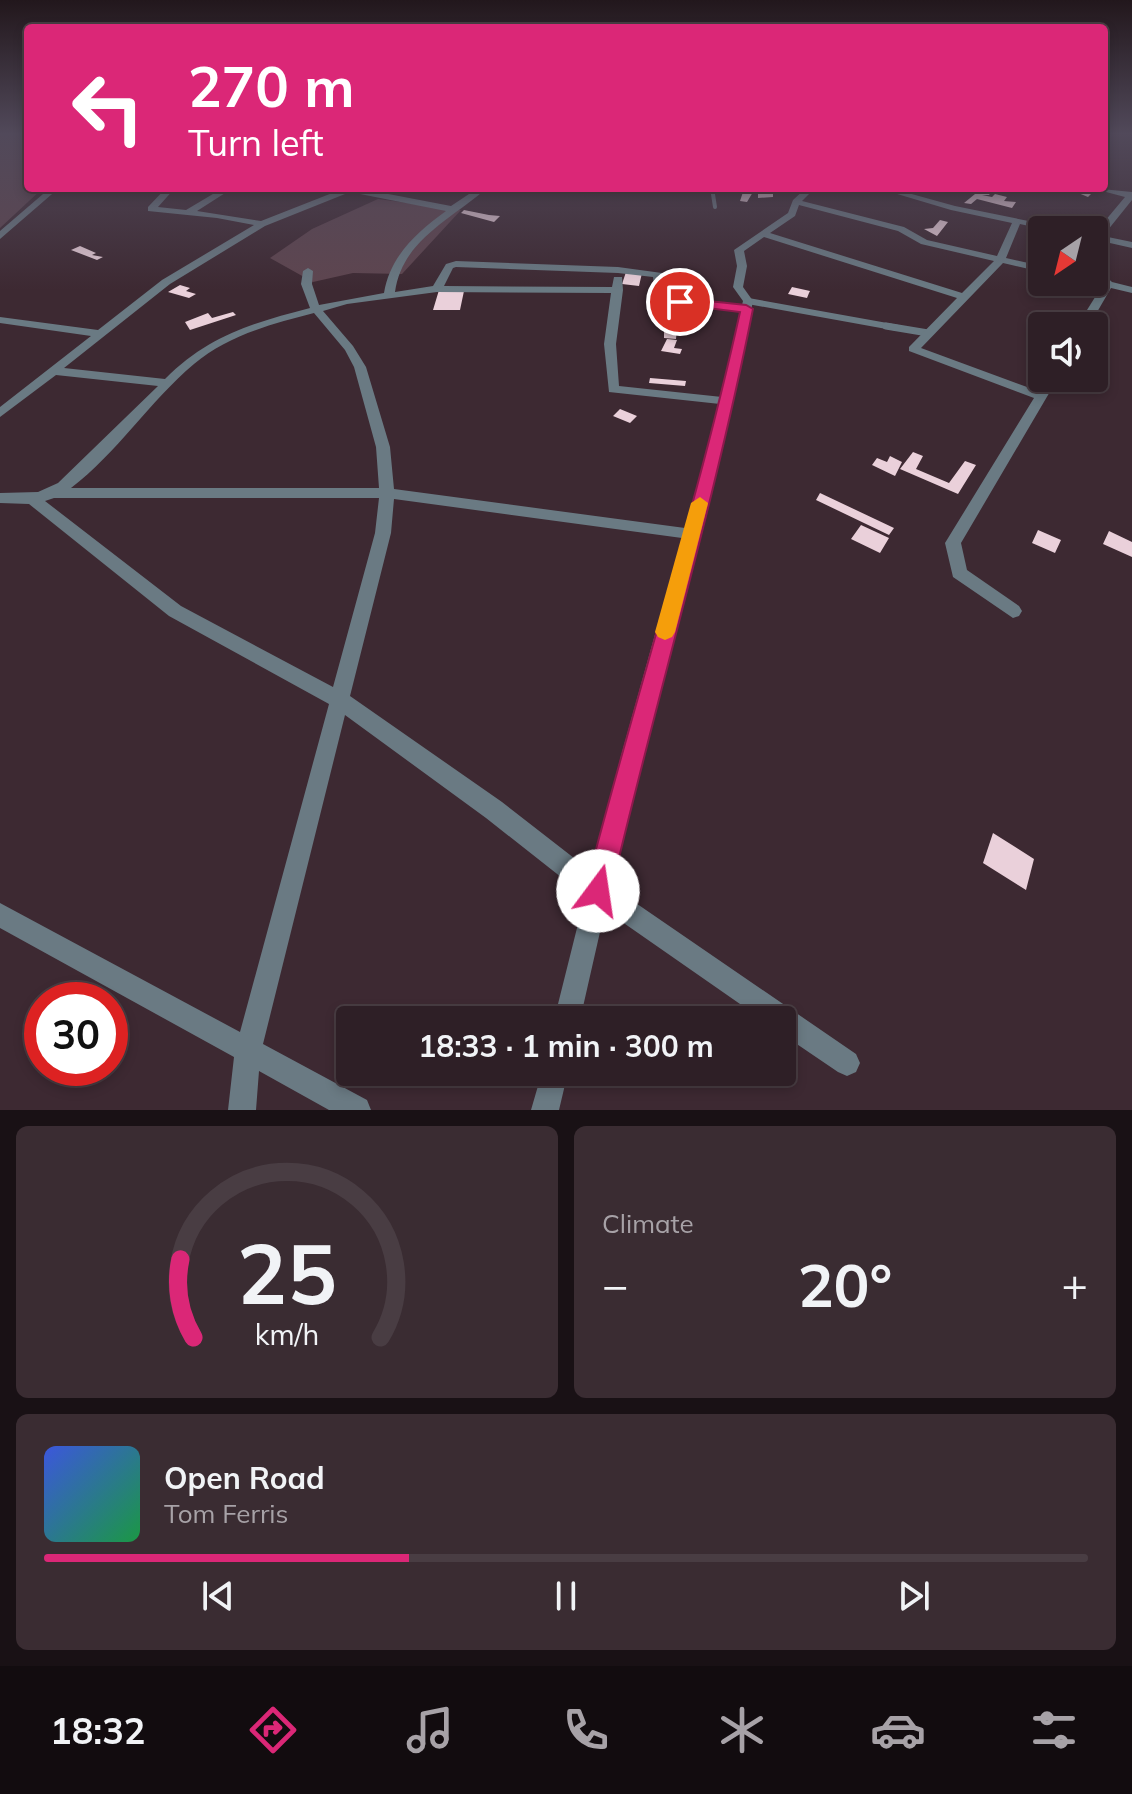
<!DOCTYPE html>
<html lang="en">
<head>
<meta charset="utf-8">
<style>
	body { margin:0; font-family:Mulish,sans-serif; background:#3a2c32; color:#f1f3f6; height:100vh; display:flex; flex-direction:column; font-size:30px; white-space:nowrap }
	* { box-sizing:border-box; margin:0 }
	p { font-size:26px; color:#a7a2a7 }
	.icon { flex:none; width:44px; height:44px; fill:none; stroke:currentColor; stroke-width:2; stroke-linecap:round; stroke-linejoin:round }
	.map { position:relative; height:1110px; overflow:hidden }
	.sheet { display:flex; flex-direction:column; gap:16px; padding:16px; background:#191115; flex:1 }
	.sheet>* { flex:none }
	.guide { position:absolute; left:24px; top:24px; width:1084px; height:168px; border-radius:8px; box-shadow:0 4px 12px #0003,0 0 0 2px #493d43; background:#db2777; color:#fff; overflow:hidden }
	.needle { width:52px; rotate:215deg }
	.controls { position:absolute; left:1028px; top:216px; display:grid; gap:16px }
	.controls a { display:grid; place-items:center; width:80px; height:80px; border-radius:8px; background:#2e1f26; box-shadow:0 4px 12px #0003,0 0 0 2px #493d43; font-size:40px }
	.speed { position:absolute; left:24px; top:982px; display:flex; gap:16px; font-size:40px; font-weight:700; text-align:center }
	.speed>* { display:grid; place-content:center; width:104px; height:104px; border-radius:50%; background:#2e1f26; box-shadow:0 4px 12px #0003,0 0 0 2px #493d43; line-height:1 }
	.speed .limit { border:12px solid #d22; background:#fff; color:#111 }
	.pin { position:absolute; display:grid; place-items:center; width:68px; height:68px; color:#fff; margin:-34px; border:4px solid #fff; border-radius:50%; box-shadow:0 2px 8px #0007 }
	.me { position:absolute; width:88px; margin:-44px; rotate:14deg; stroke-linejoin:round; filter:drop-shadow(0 0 6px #0008) }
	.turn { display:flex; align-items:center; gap:28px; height:168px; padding:0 32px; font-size:36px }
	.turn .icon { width:104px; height:104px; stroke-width:2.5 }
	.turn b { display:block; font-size:56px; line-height:68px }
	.big { font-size:60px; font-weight:700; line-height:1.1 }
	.sheet .widget { flex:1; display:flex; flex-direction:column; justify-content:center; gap:12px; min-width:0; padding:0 28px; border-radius:12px; background:#3a2c32 }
	.sheet .dial { align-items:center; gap:0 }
	.dial svg { height:208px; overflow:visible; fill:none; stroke:#493d43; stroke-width:7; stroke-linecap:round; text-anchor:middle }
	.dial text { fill:#f1f3f6; stroke:none }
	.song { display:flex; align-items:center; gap:24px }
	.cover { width:96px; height:96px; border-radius:12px; background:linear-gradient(135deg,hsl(230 70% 55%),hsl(140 70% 35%)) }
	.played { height:8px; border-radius:4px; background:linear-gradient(90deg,#db2777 35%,#493d43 35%) }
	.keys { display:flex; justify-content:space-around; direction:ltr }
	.heat { display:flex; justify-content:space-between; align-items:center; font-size:44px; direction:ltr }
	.sheet .tiles { flex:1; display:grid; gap:16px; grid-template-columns:1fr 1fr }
	.widget:last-child { grid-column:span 2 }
	.trip { position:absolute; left:336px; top:1006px; width:460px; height:80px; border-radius:8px; background:#2e1f26; box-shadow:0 4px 12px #0003,0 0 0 2px #493d43; font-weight:700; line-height:80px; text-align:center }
	.tabs { display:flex; height:128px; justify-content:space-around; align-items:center; background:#120c0f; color:#a7a2a7 }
	.tabs .icon { width:56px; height:56px }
	.tabs .selected { color:#db2777 }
	.tabs b { font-size:36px; color:#f1f3f6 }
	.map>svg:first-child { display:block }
	.green { fill:#5e454f }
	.building { fill:#ead0da }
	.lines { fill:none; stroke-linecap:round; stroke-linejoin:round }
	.service-far2 { stroke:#6a7a83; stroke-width:4 }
	.service-far1 { stroke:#6a7a83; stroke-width:6 }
	.service { stroke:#6a7a83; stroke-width:7 }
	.minor { fill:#6a7a83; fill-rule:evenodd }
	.route { fill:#db2777; stroke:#8e194d; stroke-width:2 }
	.slow { fill:#f59e0b }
</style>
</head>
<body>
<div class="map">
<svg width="1132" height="1110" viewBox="0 0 1132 1110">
	<rect width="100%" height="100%" fill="#3d2932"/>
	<path class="green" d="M0 134H28V188H43L0 228Z
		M378 199 461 210 402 274 353 273 313 282 270 258 312 229Z"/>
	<path class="building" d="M747 188 773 190V197L758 198V192H753L747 202 740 201 743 192H738Z
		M967 188 992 191 989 195H982L992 197 995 194 1007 197 1004 201 1016 202 1012 208 977 199 971 204 964 203 975 194 963 192Z
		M1066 188H1091L1096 189 1088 197Z
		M464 210 489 215 500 216 494 222 461 213Z
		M940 220 948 222 937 236 924 229 933 228Z
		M80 246 96 253 92 255 103 257 97 260 71 250Z
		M626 272 642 273 639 286 622 284Z
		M180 285 190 288 186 291 196 294 189 298 168 292Z
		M792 287 810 291 809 293 807 298 788 294Z
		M439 290 464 291 460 310H433Z
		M233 312 236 315 190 330 185 322 208 313 212 318Z
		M664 327 677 328 676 339 664 338Z
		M667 339 677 340 674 348 682 349 680 354 661 351Z
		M650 378 686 381 685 386 649 383Z
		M620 409 637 416 630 423 613 416Z
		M913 452 923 456 916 469 949 483 965 461 976 465 958 494 900 469Z
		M890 456 902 462 895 476 872 465 877 458 887 462Z
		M820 493 894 528 889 535 816 500Z
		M861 525 889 538 880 553 851 539Z
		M1038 530 1061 540 1055 553 1032 543Z
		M1109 531 1132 542V557L1103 544Z
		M993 833 1034 859 1026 890 983 863Z"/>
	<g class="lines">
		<path class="service-far2" d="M712 188 715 207"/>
		<path class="service-far1" d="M748 301 898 328"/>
		<path class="service" d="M886 326 928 333"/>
		<path class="minor" d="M28 188H38L34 190Z
			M50 188H59L0 239V231Z
			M166 188H175L158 207 186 210 223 188H233L197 211 261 221 345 188H357L451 206 478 188H487C452 219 402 240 395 292L433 286 446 264 456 261 618 267 662 273 664 291 682 299 742 305 743 301 733 287 737 266 734 250 788 213 793 200 806 188H815L802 201 904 227 927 240 997 256 1012 223 951 210 877 188H890L955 206 1063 228 1065 230H1047L1020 224 1006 258 1042 266V272L1003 263 921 348 1038 391 1046 378H1058L961 543 967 570 1019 606 1022 611 1019 616 1013 618 953 577 945 543 1034 398 909 351V347L957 298 764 237 744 251 747 266 743 287 753 301C714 498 656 691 611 886L856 1054 860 1063 856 1072 847 1076 838 1072 782 1034V1020H763L605 910 580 1020H554L585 896 486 818 345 715 263 1044 367 1100 371 1110H329L259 1071 256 1110H228L234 1057 0 928V903L240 1032 329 704 169 616 29 504 0 503V493L38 492 58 483 158 386 56 375 0 417V407L91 336 0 323V317L98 330 162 280 254 225 217 218 148 211V207ZM350 192 446 211C417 232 390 256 384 293L319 305 312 284 313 271 308 268 303 271 301 284 310 308C252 323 208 336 165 379L64 368 170 284 265 226ZM799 205 898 231 921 244 994 261 962 293 770 233 795 216ZM456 267 618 273 653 277 655 295 680 305 740 312 722 397 619 386 616 344 623 290 622 277H614L612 287 444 286 453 268ZM437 292 611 293 604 344 609 392 720 404 685 528 394 489 390 447 366 367 353 346 323 311 347 304ZM314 313 345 350 354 367 376 447 379 488H71C117 453 150 401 194 364 228 335 272 324 314 313ZM54 498H379L375 533 333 687 181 606 45 501ZM394 499 682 538 621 756 592 872 502 802 350 696 391 533Z
			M1091 188 1132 192V200L1103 236 1132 242V248L1101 241 1099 254 1094 257V234L1125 197Z
			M1094 266 1112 282 1132 287V293L1111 288 1089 326H1077L1102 286 1093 282 1098 279 1094 275Z
			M542 1072H568L559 1110H531Z"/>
	</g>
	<linearGradient id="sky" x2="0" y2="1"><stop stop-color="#22171c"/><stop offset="0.46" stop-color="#51495a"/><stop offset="1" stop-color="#51495a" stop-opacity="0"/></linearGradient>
	<rect width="1132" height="290" fill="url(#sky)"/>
	<path class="route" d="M680 298 746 305 753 309C714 505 657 696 611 891L608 900 598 904 589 900 585 891C635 697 697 507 740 312L676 304 674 302Z"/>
	<path class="slow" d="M700 497 708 503 675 632 672 637 665 640 658 637 655 632 691 503Z"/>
</svg>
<div class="controls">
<a><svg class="needle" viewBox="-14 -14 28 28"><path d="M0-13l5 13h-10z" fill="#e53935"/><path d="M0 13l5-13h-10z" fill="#a7a2a7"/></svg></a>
<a><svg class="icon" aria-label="sound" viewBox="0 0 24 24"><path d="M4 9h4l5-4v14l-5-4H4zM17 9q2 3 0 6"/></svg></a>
</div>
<div class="speed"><div class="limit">30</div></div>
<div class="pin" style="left:680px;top:302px;background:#d93025"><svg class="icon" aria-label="arrive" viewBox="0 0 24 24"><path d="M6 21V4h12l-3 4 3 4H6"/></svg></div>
<svg class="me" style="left:598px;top:891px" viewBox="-20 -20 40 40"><circle r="19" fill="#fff"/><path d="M0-13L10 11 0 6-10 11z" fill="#db2777"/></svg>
<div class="trip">18:33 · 1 min · 300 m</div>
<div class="guide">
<div class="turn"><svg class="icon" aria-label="left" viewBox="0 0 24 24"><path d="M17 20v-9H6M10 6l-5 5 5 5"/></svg><div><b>270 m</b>Turn left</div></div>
</div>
</div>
<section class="sheet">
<div class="tiles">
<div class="widget dial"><svg viewBox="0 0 100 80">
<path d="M14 69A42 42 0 1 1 86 69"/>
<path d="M14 69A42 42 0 0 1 9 39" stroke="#db2777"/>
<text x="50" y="56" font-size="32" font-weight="700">25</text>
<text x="50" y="72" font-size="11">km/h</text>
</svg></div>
<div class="widget"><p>Climate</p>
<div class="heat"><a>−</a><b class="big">20°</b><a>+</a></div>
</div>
<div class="widget">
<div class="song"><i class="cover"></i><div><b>Open Road</b><p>Tom Ferris</p></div></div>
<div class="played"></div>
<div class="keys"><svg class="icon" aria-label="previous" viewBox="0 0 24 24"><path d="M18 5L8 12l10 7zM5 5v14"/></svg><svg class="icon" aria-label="pause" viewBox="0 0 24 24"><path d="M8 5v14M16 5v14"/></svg><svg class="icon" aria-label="next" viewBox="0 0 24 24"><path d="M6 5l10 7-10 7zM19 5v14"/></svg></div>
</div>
</div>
</section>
<nav class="tabs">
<b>18:32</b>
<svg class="icon selected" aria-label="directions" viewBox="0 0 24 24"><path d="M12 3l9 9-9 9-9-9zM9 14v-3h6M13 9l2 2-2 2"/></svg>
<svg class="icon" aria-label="music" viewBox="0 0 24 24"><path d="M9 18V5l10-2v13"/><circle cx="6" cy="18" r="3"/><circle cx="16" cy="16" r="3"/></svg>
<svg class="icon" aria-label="phone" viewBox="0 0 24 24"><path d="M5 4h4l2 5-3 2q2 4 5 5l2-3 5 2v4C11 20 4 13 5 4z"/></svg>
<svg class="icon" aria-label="climate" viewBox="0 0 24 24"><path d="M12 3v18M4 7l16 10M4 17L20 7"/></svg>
<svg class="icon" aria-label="car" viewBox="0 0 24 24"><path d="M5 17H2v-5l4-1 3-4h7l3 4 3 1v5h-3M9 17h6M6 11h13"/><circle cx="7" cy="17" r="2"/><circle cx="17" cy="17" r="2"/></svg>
<svg class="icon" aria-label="filters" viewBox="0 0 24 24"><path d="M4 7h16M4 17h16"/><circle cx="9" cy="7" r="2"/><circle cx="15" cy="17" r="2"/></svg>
</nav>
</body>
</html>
